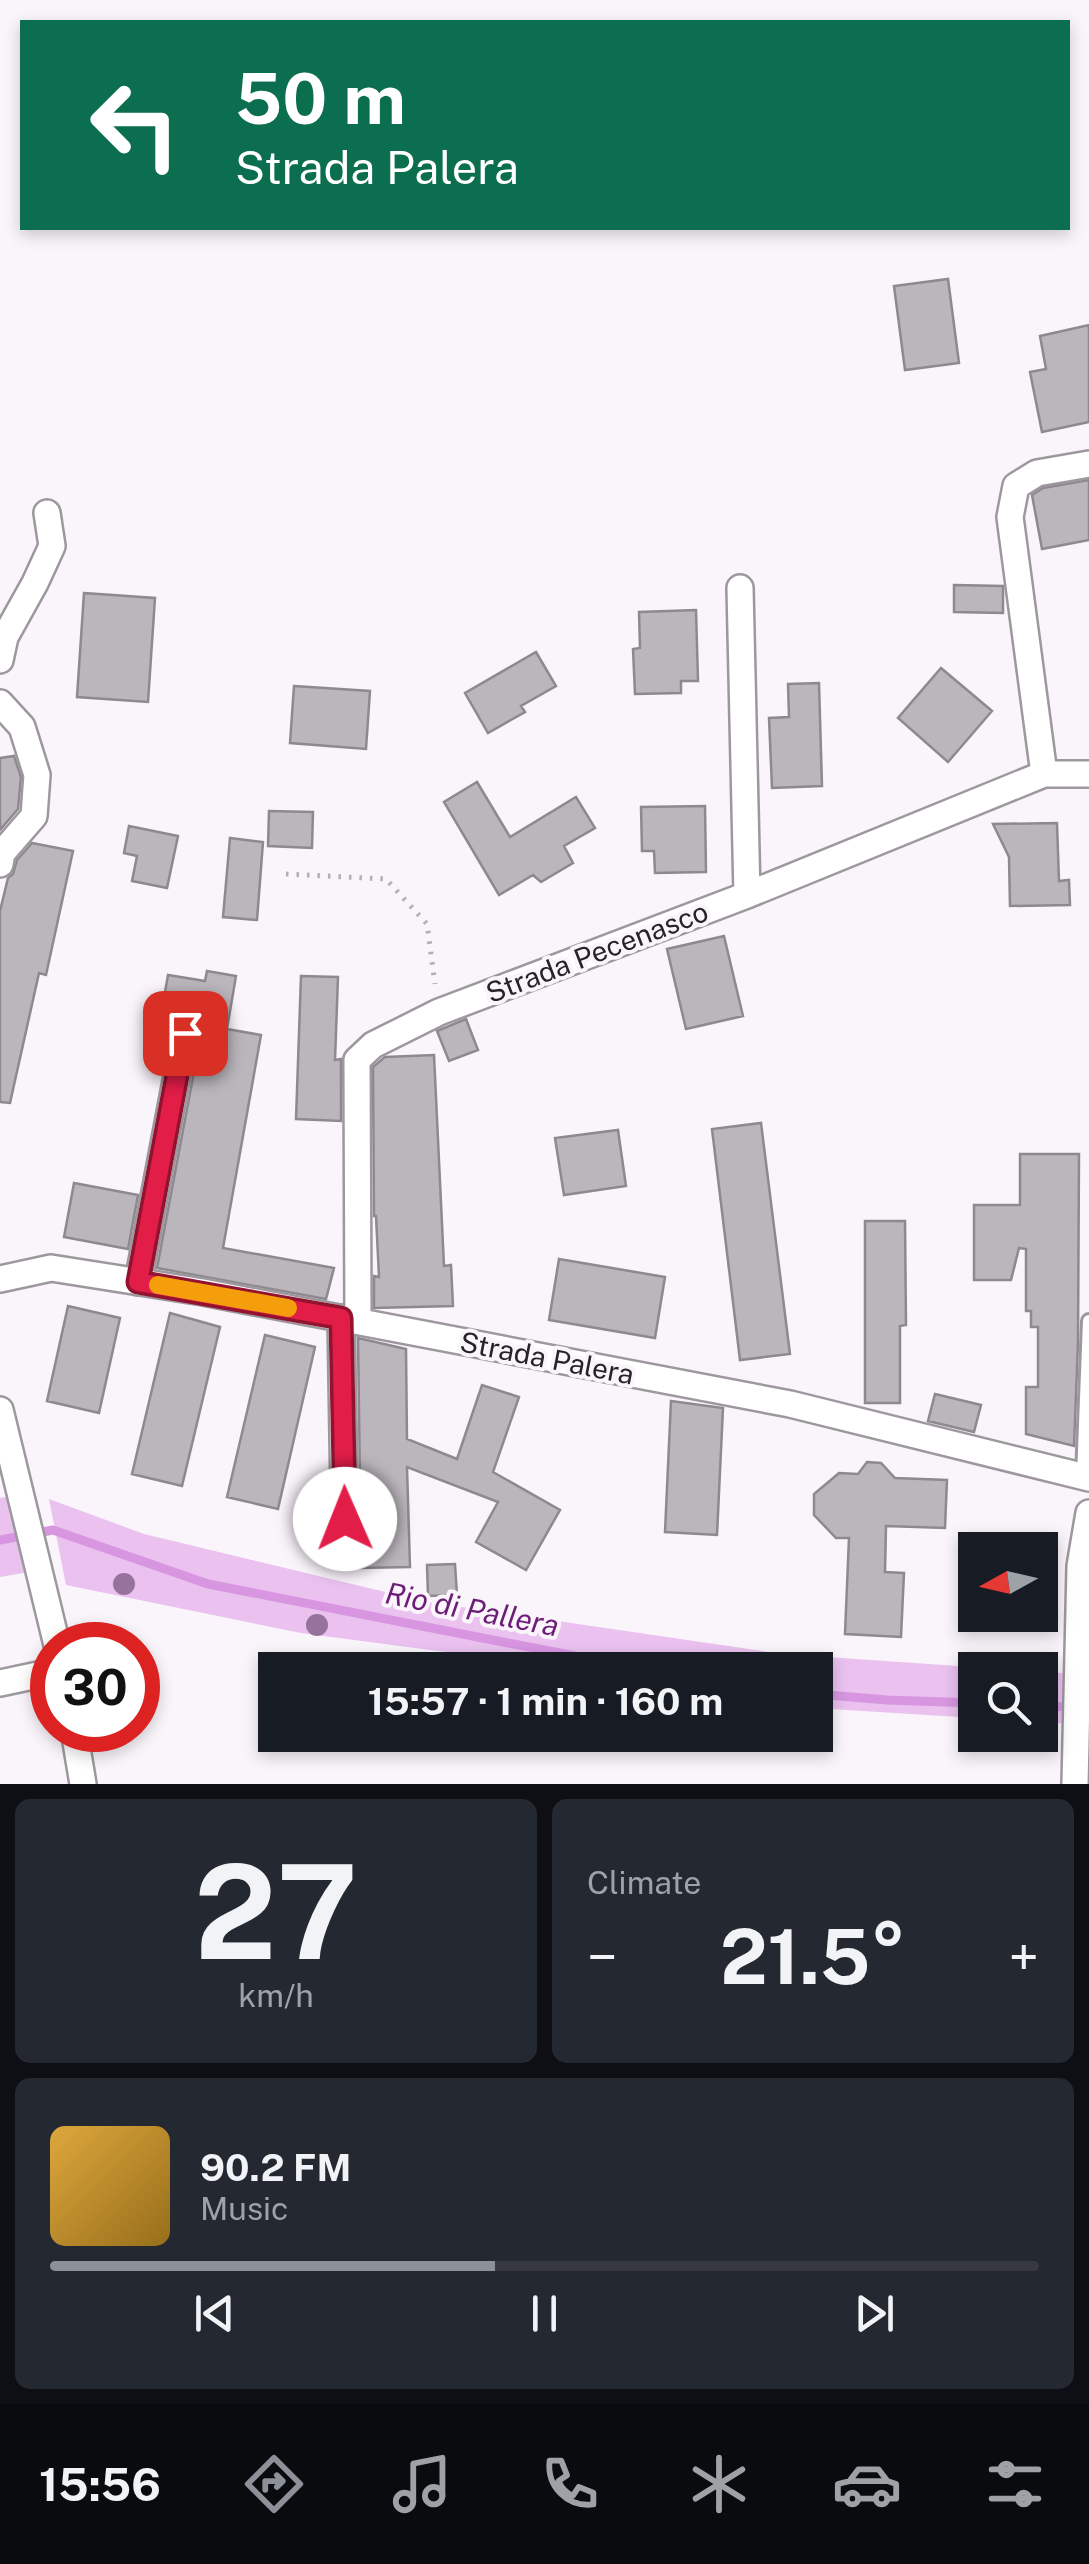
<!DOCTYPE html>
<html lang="en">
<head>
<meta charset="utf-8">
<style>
	body { margin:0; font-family:"Public Sans",sans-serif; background:#242831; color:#f1f3f6; height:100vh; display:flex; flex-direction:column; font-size:38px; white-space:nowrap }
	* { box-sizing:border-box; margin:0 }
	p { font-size:32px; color:#9ea1a6 }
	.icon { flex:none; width:55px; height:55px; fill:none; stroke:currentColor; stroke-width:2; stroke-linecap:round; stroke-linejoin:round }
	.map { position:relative; height:1784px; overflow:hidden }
	.sheet { display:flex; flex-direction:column; gap:15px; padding:15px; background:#0d0f14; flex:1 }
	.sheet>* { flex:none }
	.guide { position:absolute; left:20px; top:20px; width:1050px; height:210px; border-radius:0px; box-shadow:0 5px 15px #0003; background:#0b6e4f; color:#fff; overflow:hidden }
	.needle { width:65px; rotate:262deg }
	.controls { position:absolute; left:958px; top:1532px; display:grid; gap:20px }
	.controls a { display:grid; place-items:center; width:100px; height:100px; border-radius:0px; background:#171b24; box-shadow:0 5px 15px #0003; font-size:50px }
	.speed { position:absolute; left:30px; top:1622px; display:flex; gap:20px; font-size:50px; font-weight:700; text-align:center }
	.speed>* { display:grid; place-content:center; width:130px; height:130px; border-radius:50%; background:#171b24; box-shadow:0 5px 15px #0003; line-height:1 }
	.speed .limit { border:15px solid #d22; background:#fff; color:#111 }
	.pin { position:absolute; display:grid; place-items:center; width:85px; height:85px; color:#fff; margin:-42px; border-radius:20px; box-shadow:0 5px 15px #0006 }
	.me { position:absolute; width:110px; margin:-55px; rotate:359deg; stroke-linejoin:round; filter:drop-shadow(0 0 8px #0008) }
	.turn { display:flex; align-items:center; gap:35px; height:210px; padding:0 50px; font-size:45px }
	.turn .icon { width:130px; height:130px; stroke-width:2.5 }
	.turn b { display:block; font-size:70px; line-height:85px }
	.big { font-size:75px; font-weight:700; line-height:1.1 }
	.sheet .tile { flex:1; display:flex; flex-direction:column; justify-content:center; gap:15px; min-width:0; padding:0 35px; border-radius:15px; background:#242831 }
	.sheet .dial { align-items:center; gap:0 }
	.dial b { font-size:130px; line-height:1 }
	.song { display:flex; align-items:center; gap:30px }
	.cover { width:120px; height:120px; border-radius:15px; background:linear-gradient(135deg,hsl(40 70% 55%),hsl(40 70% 35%)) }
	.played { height:10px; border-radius:5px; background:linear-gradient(90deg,#8c9099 45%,#363941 45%) }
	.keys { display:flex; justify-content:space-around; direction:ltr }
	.heat { display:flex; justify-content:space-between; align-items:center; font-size:55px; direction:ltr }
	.sheet .tiles { flex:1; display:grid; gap:15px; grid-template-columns:1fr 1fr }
	.tile:last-child { grid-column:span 2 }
	.trip { position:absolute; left:258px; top:1652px; width:575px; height:100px; border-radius:0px; background:#171b24; box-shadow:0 5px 15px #0003; font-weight:700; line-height:100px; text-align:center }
	.tabs { display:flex; height:160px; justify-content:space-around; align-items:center; background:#090b0e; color:#9ea1a6 }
	.tabs .icon { width:70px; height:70px }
	.tabs .active { color:#8c9099 }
	.tabs b { font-size:45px; color:#f1f3f6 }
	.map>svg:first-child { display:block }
	.green { fill:#eac1ef }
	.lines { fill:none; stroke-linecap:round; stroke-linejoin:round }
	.stream { stroke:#d896e1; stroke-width:9 }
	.building { fill:#bbb6bc; stroke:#8e898f; stroke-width:2.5 }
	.service-casing { stroke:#9d989e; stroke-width:18 }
	.minor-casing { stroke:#9d989e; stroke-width:30 }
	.path { stroke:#b3afb4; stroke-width:5; stroke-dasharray:2.5 8; stroke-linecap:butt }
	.service { stroke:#fff; stroke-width:12 }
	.minor { stroke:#fff; stroke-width:25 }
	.tree { fill:#97729c }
	.route-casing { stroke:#92132f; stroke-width:25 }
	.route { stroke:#e11d48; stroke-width:18 }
	.slow { stroke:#f59e0b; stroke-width:18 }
	.labels { text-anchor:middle; stroke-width:8; stroke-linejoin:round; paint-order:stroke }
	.street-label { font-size:28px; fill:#262427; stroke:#faf4fb }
	.water-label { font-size:30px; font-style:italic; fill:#6c1d77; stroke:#faf4fb }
</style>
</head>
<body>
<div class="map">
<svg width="1089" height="1784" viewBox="0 0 1089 1784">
	<rect width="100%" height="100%" fill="#faf4fb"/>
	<path class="green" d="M14 1495 29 1572 0 1577V1498Z
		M49 1499 144 1534 427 1602 783 1654 1016 1670H975V1718L815 1708V1670H582L301 1633 66 1585Z
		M1040 1672 1063 1673 1073 1724 1040 1722Z"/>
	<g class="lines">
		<path class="stream" d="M0 1540 53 1530 208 1584 646 1670
			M815 1694 887 1700 975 1703
			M1040 1706 1072 1707"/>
	</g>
	<path class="building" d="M948 279 959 363 905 370 894 286Z
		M1089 325V422L1042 432 1030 372 1046 369 1040 336Z
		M1089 480V540L1042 549 1032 495 1043 488Z
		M954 585 1003 586V613L954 612Z
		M84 593 155 598 148 702 77 697Z
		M696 610 698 681H681V693L635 694 633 649 640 648 639 612Z
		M536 652 556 686 521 706 525 712 488 733 465 693Z
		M941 668 992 711 948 762 898 718Z
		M819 683 822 786 772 788 769 718 789 717 788 684Z
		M294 686 370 691 366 749 290 743Z
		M14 756 21 777 18 809 0 830V758Z
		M477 782 510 837 576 797 595 828 564 846 573 863 541 882 533 875 499 895 444 802Z
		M705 806 706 872 655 873 654 851H642L641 807Z
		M269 811 313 812 312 848 268 846Z
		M1057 823 1059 881 1069 880 1070 905 1010 906 1009 857 993 824Z
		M129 826 178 836 167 888 132 881 137 856 124 853Z
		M230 838 263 842 257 920 223 917Z
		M32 843 73 851 46 975 39 973 10 1103 0 1102V911L8 878 13 874 17 860Z
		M724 936 743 1016 686 1029 667 949Z
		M207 971 236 976 227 1029 261 1035 223 1248 334 1268 326 1299 157 1268 201 1035 198 1022 195 1020 187 1017 178 1018 161 1015 168 975 205 981Z
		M301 976 338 977 335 1060 341 1059V1121L296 1119Z
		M466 1019 478 1050 449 1061 437 1031Z
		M434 1055 444 1266 451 1265 453 1306 374 1308V1276L379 1277 376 1216H374L373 1067 385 1057Z
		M761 1123 790 1354 740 1360 712 1129Z
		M618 1130 626 1186 564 1195 555 1138Z
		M1020 1154H1079L1078 1343 1074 1446 1026 1434V1387H1038V1327H1031V1311H1026V1249L1019 1248 1011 1280H974V1205H1020Z
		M74 1183 138 1195 128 1249 64 1237Z
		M865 1221H905L906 1325 900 1326V1403H865Z
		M559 1259 665 1277 655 1338 549 1320Z
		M68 1306 120 1318 99 1413 47 1401Z
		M170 1313 220 1327 182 1486 132 1474Z
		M265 1335 315 1347 278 1509 227 1497Z
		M358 1338 406 1349 407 1439 457 1459 482 1385 519 1397 493 1472 560 1510 526 1570 476 1542 498 1502 407 1467 410 1567 359 1568 361 1554Z
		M935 1394 981 1405 974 1432 928 1421Z
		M671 1401 723 1408 717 1535 665 1532Z
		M867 1462 881 1463 895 1478 947 1480 945 1528 886 1526 885 1572 904 1573 901 1637 845 1634 849 1538H836L814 1515V1494L839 1473 858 1474Z
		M455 1564 457 1595 428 1596 427 1565Z"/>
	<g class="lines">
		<defs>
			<path id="service" d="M1083 1476 1089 1321"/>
			<path id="minor" d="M740 588 747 895
				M0 660 5 637 35 583 52 546 47 513
				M0 703 22 727 37 775 34 816 2 853 0 864
				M1044 774 1010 517 1016 486 1037 473 1089 464
				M0 1279 51 1268 203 1292 790 1404 1089 1478
				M138 1282 185 1033
				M341 1318 345 1554
				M358 1321 357 1060 373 1045 439 1012 747 895 1044 774H1089
				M0 1410 57 1645
				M0 1683 52 1672
				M74 1730 83 1784
				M1075 1784 1080 1566 1089 1513"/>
		</defs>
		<use href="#service" class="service-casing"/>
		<use href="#minor" class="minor-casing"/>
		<path class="path" d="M286 874 386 879 427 924 435 984"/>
		<use href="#service" class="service"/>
		<use href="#minor" class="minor"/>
	</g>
	<g class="tree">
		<circle cx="124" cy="1584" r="11"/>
		<circle cx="317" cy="1625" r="11"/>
	</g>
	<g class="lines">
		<defs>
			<path id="route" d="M185 1033 138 1282 341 1318 345 1519"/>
		</defs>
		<use href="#route" class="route-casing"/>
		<use href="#route" class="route"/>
		<path class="slow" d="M158 1285 288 1308"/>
	</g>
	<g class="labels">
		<g class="street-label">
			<text transform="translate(597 952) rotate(-21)" y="10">Strada Pecenasco</text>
			<text transform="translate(547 1358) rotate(11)" y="10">Strada Palera</text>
		</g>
		<g class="water-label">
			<text transform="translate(472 1610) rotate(11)" y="10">Rio di Pallera</text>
		</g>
	</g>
</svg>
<div class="controls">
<a><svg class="needle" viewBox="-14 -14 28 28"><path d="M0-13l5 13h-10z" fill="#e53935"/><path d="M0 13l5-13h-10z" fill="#9ea1a6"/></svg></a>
<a><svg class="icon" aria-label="search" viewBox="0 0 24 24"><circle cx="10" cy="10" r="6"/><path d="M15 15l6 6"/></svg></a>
</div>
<div class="speed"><div class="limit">30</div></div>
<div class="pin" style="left:185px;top:1033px;background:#d93025"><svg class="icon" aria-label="arrive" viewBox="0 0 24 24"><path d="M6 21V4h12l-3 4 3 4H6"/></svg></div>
<svg class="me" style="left:345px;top:1519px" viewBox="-20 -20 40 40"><circle r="19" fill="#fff"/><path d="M0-13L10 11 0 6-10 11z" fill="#e11d48"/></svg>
<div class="trip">15:57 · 1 min · 160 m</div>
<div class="guide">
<div class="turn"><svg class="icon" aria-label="left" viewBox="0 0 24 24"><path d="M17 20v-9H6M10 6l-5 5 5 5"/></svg><div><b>50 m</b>Strada Palera</div></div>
</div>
</div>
<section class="sheet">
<div class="tiles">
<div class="tile dial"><b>27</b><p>km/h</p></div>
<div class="tile"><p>Climate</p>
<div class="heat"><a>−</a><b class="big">21.5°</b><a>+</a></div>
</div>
<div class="tile">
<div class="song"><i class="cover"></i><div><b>90.2 FM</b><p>Music</p></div></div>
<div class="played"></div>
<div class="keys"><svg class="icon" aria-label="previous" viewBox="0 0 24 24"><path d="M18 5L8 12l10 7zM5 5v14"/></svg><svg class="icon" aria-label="pause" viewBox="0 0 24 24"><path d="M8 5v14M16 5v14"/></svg><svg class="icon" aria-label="next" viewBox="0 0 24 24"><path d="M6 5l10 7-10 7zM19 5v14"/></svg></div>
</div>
</div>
</section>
<nav class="tabs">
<b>15:56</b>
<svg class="icon active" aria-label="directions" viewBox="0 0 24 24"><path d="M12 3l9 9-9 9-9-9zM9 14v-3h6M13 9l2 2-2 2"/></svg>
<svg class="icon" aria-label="music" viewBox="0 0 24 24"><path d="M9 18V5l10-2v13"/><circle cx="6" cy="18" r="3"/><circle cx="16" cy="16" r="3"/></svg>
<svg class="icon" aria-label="phone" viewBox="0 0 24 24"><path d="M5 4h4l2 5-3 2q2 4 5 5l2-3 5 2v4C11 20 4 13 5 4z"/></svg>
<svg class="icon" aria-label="climate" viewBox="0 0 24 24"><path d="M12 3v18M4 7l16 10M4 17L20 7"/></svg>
<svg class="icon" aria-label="car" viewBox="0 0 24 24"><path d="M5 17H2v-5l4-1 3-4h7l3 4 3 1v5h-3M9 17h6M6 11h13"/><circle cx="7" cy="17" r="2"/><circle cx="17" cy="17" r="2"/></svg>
<svg class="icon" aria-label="filters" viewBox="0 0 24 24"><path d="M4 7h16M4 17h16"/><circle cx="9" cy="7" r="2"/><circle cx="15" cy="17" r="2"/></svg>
</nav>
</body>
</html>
